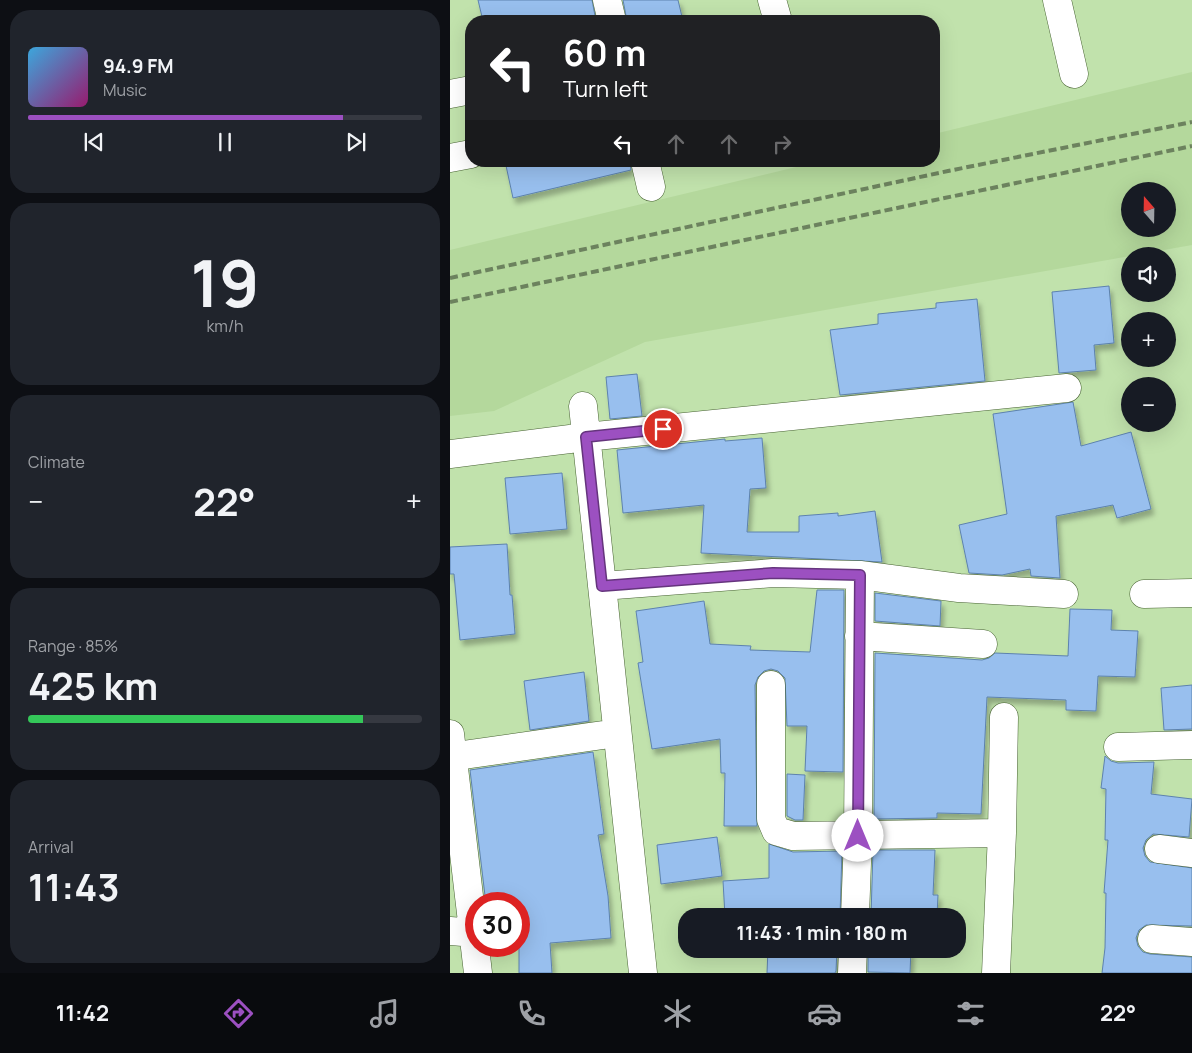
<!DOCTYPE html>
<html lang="en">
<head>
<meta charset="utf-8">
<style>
	body { margin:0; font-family:Manrope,sans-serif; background:#20242c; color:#f1f3f6; height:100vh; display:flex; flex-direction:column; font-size:19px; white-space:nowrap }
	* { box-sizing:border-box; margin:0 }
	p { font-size:16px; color:#9ea1a6 }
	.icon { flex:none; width:28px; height:28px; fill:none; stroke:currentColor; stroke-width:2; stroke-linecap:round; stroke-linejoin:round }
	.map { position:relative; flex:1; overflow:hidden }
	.side { display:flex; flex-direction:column; gap:10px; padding:10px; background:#0d0f14; width:450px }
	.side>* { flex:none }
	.guide { position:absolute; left:15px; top:15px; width:475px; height:152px; border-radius:20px; box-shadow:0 5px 20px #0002; background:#202124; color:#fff; overflow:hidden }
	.needle { width:32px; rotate:340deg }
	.fabs { position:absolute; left:671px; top:182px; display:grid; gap:10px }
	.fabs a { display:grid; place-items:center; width:55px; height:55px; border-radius:50%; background:#171b24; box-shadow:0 5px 20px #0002; font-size:25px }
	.speed { position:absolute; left:15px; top:892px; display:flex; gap:10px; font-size:25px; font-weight:700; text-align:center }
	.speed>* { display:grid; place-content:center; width:65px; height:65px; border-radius:50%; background:#171b24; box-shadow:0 5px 20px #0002; line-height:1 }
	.speed .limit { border:8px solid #d22; background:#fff; color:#111 }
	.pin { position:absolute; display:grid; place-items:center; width:42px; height:42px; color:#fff; margin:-21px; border:2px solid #fff; border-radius:50%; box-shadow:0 1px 5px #0007 }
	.me { position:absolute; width:55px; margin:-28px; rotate:0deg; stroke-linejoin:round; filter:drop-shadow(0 0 4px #0008) }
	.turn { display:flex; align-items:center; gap:18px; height:105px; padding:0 15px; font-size:22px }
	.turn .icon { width:65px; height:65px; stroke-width:2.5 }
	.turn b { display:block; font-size:35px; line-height:42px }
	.lanes { display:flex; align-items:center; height:48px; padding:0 15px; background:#0003; justify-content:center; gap:25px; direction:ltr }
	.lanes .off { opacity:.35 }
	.big { font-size:38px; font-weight:700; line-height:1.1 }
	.side .widget { flex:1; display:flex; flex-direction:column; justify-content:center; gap:8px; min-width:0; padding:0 18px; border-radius:20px; background:#20242c }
	.side .dial { align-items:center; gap:0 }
	.dial b { font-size:65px; line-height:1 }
	.song { display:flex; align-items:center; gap:15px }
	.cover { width:60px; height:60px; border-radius:8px; background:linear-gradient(135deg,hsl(200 70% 55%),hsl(320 70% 35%)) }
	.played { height:5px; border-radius:2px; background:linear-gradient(90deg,#9c50c1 80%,#363941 80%) }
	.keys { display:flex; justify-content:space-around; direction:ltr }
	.heat { display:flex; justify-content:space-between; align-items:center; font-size:28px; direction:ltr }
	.charge { height:8px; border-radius:4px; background:linear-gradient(90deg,#34c759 85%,#363941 0) }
	.trip { position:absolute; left:228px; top:908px; width:288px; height:50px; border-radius:20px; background:#171b24; box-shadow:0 5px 20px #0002; font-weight:700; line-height:50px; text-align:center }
	.dock { display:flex; height:80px; justify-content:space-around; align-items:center; background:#090b0e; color:#9ea1a6 }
	.dock .icon { width:35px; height:35px }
	.dock .active { color:#9c50c1 }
	.dock b { font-size:22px; color:#f1f3f6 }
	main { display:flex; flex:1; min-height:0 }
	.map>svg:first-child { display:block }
	.built { fill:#b4d89c; fill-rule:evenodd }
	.building { fill:#98bfee; stroke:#5d82ae; filter:url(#shadow) }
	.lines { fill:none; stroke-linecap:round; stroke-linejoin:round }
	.minor-casing { stroke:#476232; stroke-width:29 }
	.minor { stroke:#fff; stroke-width:28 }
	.rail { stroke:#6c825e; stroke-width:4; stroke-dasharray:8 4; stroke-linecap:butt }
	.route-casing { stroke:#65347d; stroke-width:12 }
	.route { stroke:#9c50c1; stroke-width:9 }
</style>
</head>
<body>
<main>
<section class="side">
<div class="widget">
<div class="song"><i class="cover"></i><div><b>94.9 FM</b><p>Music</p></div></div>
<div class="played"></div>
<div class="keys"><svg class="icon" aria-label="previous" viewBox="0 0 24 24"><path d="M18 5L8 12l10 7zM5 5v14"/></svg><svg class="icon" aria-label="pause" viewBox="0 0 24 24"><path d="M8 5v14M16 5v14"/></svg><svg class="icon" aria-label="next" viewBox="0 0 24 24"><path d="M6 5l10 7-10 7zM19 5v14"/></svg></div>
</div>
<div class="widget dial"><b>19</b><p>km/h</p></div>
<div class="widget"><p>Climate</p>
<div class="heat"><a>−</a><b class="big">22°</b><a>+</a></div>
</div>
<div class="widget"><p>Range · 85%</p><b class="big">425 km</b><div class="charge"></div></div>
<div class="widget"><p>Arrival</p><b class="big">11:43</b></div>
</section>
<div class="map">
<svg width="742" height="973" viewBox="0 0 742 973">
	<defs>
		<filter id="shadow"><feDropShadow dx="3" dy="5.5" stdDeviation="2.5" flood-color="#0004"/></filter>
	</defs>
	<rect width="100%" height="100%" fill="#c1e2ac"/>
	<path class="built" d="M742 72V245L195 342 44 411 0 416V250L371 161H484V134ZM680 191H718V229H680Z"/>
	<path class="building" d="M28 0H142L146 21H33Z
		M173 0H228L233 21H177Z
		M55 161H180L181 170 63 198Z
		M659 286 664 343 644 345 646 370 609 373 602 292Z
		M527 299 535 381 390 395 380 330 428 324V314L486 308V303Z
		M187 374 192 416 160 419 156 377Z
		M623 402 631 446 681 432 701 509 667 518 663 505 606 516 610 578 581 576 580 569 552 575 519 573 509 525 557 514 543 414Z
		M312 438 316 488 300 489 297 532H349V516L388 513V516L425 511 432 562 251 553 254 505 173 513 167 450 275 439V441Z
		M112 473 117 529 60 534 55 478Z
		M57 544 60 595H62L65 634 10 640 4 574H0V547Z
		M367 590H394L393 772 355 771 357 726H337L335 678 328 671 321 669 314 671 308 677 305 685 307 826H274L275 773H271L270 739 202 749 188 663 193 662 186 611 254 601 260 644 301 646 300 650 360 652Z
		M425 593 491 601 490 626 425 621Z
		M620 609 662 610 661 630 688 631 685 677 648 676 646 711 616 710V700L537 697 531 814 487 813V818L424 819 425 653 532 660 539 658 545 653 618 656Z
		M134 672 139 721 80 730 74 681Z
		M742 685V729L714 730 711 688Z
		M143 752 154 834 148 835 158 896 161 938 100 943 102 973H69V904H36L20 770Z
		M655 756 661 761 668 763 704 762 701 794 742 799 739 837 703 834 696 840 693 848 695 856 700 862 742 868V926L696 925 689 930 686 938 688 946 693 952 700 954 742 957V973H652L655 948 656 893H654L658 840H655L656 789 651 788Z
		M337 774 355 775 353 820H345L337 816Z
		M267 837 272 876 211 884 207 845Z
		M319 844 343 852 392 851 390 916H275L273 881 319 878Z
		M423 850H485L483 895H488L487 916H421Z
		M318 949H387L386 971 385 973H317Z
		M418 949H461L460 973 418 972Z"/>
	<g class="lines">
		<defs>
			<path id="minor" d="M157 0 162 21
				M322 0 328 21
				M607 0 624 74
				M0 94 21 90
				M0 158 21 154
				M195 161 201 187
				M133 406 193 973
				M0 454 136 437 617 388
				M152 586 323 573 410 575 509 588 614 594
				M694 594 742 593
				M409 636 533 644
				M321 685V819L326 831 343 836 552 833
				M0 734 28 973
				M668 747 742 745
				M0 757 167 733
				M709 849 742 853
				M405 916 408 836 410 575
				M0 931 25 933
				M702 939 742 942
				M402 973 403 949
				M546 973 552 833 554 717"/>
		</defs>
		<use href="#minor" class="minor-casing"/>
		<use href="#minor" class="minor"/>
		<path class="rail" d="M0 278 498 171 742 122
			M0 302 742 146"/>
	</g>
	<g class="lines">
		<defs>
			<path id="route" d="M213 429 136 437 152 586 323 573 410 575 408 836"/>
		</defs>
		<use href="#route" class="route-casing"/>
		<use href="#route" class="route"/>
	</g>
</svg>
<div class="fabs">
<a><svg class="needle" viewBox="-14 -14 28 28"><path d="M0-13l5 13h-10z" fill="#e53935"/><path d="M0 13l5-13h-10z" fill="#9ea1a6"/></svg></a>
<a><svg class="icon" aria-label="sound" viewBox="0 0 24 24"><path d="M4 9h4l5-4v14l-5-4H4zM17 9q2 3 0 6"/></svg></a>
<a>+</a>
<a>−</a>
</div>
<div class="speed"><div class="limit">30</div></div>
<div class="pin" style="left:213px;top:429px;background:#d93025"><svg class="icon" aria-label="arrive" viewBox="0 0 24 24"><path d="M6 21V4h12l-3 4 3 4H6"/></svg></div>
<svg class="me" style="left:408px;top:836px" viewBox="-20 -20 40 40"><circle r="19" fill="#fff"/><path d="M0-13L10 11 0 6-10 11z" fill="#9c50c1"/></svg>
<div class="trip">11:43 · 1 min · 180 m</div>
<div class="guide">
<div class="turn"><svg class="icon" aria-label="left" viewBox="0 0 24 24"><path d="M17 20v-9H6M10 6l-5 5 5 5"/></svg><div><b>60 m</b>Turn left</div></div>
<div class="lanes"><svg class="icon" aria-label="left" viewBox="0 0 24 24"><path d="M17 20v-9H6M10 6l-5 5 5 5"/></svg><svg class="icon off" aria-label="ahead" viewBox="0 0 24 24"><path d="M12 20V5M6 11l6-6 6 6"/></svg><svg class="icon off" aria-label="ahead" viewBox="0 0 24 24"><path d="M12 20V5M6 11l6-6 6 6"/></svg><svg class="icon off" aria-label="right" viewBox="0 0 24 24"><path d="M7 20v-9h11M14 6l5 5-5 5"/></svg></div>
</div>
</div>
</main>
<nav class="dock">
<b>11:42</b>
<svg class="icon active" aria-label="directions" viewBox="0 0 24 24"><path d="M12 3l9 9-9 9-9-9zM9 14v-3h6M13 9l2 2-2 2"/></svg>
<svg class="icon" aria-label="music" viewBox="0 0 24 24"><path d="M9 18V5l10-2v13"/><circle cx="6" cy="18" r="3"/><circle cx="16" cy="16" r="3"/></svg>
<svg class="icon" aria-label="phone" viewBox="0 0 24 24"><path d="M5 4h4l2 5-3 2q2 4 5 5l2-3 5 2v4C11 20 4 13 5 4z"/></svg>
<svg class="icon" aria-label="climate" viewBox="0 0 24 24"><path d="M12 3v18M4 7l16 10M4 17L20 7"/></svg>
<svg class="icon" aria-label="car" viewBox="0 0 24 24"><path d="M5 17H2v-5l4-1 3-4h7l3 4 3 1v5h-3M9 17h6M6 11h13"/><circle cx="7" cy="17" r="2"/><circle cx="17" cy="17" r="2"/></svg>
<svg class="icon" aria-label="filters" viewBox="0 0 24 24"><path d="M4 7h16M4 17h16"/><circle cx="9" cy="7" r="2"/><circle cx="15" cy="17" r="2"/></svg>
<b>22°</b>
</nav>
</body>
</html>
